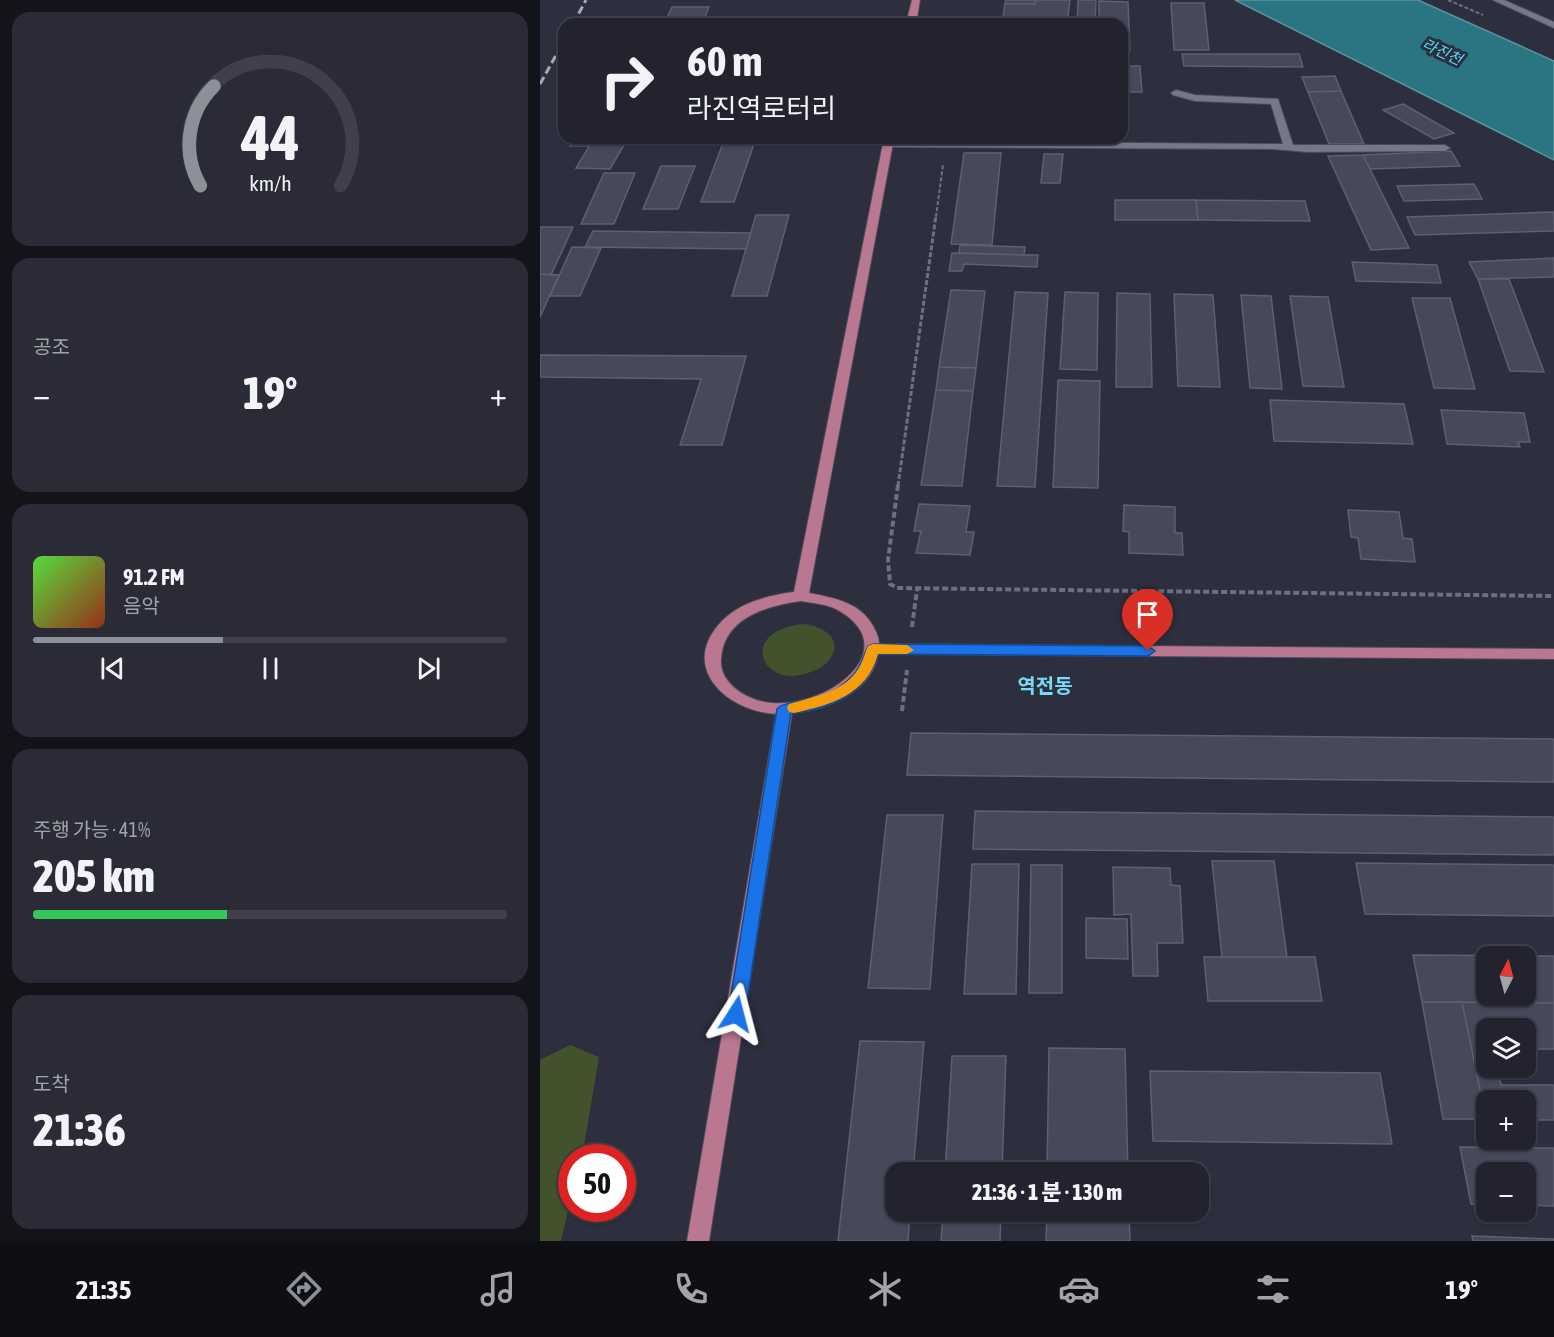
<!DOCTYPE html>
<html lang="ko">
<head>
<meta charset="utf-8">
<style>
	body { margin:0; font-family:"Asap Condensed","Noto Sans KR",sans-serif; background:#2a2b37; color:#f1f3f6; height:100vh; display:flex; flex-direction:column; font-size:22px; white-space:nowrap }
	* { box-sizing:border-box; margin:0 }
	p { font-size:20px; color:#a2a4aa }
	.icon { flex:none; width:33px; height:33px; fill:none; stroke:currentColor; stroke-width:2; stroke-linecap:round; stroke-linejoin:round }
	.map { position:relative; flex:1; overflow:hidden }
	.details { display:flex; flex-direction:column; gap:12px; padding:12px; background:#13131a; width:540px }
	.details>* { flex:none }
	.guide { position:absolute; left:18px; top:18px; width:570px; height:126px; border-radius:18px; box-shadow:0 2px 4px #0004,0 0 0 2px #3f404b; background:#22232f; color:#f1f3f6; overflow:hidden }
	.needle { width:39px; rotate:6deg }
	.fabs { position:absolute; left:936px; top:946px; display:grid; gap:12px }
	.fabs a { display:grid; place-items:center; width:60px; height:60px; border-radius:12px; background:#22232f; box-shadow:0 2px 4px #0004,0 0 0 2px #3f404b; font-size:30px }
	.speed { position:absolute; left:18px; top:1144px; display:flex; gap:12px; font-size:30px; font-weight:700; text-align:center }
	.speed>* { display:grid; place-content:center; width:78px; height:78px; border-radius:50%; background:#22232f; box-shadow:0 2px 4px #0004,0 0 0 2px #3f404b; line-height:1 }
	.speed .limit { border:9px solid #d22; background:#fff; color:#111 }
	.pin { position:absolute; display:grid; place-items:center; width:51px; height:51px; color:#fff; margin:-62px -26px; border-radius:50% 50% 50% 0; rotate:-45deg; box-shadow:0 0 6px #0007 }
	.pin .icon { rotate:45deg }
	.me { position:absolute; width:66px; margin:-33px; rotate:9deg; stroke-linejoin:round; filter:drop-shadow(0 0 4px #0008) }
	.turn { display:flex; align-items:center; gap:21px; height:126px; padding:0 30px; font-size:27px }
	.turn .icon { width:78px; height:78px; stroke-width:2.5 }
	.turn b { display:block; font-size:42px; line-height:51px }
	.big { font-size:45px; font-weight:800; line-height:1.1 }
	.details .widget { flex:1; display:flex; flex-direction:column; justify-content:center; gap:9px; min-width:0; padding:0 21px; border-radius:18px; background:#2a2b37 }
	.details .dial { align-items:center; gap:0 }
	.dial svg { height:156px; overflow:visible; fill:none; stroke:#3f404b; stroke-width:7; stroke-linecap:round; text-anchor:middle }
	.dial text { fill:#f1f3f6; stroke:none }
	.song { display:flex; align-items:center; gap:18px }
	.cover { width:72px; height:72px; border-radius:9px; background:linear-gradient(135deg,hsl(110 70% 55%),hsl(10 70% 35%)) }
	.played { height:6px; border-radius:3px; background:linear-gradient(90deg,#8c9099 40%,#3f404b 40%) }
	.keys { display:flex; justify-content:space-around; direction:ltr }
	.heat { display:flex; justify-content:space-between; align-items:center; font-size:33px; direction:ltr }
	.charge { height:9px; border-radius:4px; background:linear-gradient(90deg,#34c759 41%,#3f404b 0) }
	.trip { position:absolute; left:345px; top:1162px; width:324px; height:60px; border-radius:18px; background:#22232f; box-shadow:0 2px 4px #0004,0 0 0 2px #3f404b; font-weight:800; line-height:60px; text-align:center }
	.menu { display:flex; height:96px; justify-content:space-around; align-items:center; background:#0e0e13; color:#a2a4aa }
	.menu .icon { width:42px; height:42px }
	.menu .on { color:#8c9099 }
	.menu b { font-size:27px; color:#f1f3f6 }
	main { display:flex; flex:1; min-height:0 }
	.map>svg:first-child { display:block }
	.green { fill:#42522d }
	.water { fill:#297682; stroke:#5c929e; stroke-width:1.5 }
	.building { fill:#47495a; stroke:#5e6071; stroke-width:1.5; fill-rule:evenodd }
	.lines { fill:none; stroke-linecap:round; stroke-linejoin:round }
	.minor-casing { stroke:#4b4c59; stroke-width:2 }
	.major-casing { stroke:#4b4c59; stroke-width:2 }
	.path-far2 { stroke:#6e707e; stroke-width:2; stroke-dasharray:4 2; stroke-linecap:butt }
	.path-far1 { stroke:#6e707e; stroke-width:3; stroke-dasharray:5 2; stroke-linecap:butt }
	.path { stroke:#6e707e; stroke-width:4; stroke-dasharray:6 3; stroke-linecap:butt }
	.minor { fill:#76788a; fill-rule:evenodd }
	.major { fill:#b97790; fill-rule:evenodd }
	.rail { stroke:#a8aab5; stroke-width:3; stroke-dasharray:8 4; stroke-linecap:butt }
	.route { fill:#1a73e8; stroke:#114b97; stroke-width:1.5 }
	.slow { fill:#f59e0b }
	.labels { text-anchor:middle; stroke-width:6; stroke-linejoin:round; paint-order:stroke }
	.far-water-label { font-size:15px; font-style:italic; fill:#4ee0f6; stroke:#2d2f3f }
	.quarter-label { font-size:20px; font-weight:bold; fill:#78daf6; stroke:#2d2f3f }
</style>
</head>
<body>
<main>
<section class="details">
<div class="widget dial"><svg viewBox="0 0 100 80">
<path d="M14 69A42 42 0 1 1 86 69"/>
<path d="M14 69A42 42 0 0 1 21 18" stroke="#8c9099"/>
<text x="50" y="56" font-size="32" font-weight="700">44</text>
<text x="50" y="72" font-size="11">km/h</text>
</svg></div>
<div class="widget"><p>공조</p>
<div class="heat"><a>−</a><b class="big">19°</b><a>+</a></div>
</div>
<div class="widget">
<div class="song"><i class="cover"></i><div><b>91.2 FM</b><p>음악</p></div></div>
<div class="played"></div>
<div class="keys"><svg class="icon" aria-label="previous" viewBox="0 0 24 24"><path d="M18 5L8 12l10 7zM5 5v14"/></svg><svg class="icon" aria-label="pause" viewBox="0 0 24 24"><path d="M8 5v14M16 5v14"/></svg><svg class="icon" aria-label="next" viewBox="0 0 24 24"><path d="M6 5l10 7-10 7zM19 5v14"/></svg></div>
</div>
<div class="widget"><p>주행 가능 · 41%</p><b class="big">205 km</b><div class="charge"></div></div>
<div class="widget"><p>도착</p><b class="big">21:36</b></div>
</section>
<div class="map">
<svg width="1014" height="1241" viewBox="0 0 1014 1241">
	<rect width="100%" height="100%" fill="#2d2f3f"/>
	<path class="green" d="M266 624C282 627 303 638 291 657 286 666 277 670 268 673 221 690 196 629 266 624Z
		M30 1045 59 1057 42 1158H32L31 1198 21 1241H0V1060Z"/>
	<path class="water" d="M695 0H878L1014 61V160Z"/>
	<path class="building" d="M466 0H496L495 4H465Z
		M496 0H530L527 24H462L465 4H495Z
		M538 0H556L555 24H537Z
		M559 1 588 2 590 50H582V24H559Z
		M631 3H664L669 50H634Z
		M132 7H169L162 24H124Z
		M642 54H759L763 67 644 66Z
		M582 66H600L602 92H582Z
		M795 76 801 91 768 92 762 77Z
		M801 91 824 144H789L768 92Z
		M863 104 914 133 894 139 843 110Z
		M35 138H54L49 146H30Z
		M54 138H88L70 169 36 168Z
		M174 138H271L269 145 214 144 194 202H161L183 143H172Z
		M911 151 920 166 830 169 823 155Z
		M424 153H461L452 245 411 244Z
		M504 154H523L520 183H501Z
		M823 155 830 169 869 248 831 250 788 156Z
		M121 166H155L138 209H103Z
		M64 173H95L74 224H41Z
		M934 184 942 199 864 201 857 186Z
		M575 200H656L658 220H575Z
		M656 200 765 201 770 221 658 220Z
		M1014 212V231L875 235 867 217Z
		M216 215H249L227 296H192Z
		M0 227H33L11 275 0 274Z
		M53 231 211 233 206 249 45 247Z
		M420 245 485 247 484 255 419 253Z
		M32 247 61 248 40 296H10Z
		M412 253 484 255H498L497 267 424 264 422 271H409Z
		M1014 258V277L938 279 929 262Z
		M812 262 897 265 901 283 816 281Z
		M0 274 19 275 0 317Z
		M938 279H969L1004 372 970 371Z
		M411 290 445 291 436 368 399 367Z
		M475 292 508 293 495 487 457 486Z
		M525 292 558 293 557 370 520 369Z
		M577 293 610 294 612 387H576Z
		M634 294 673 295 680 387 638 386Z
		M701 295 731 296 742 389 710 388Z
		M750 296 788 297 804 387 763 386Z
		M872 298H910L935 389 894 388Z
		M0 355 206 356 182 445H140L161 379 0 377Z
		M399 367 436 368 433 391 396 390Z
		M518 380 560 381 558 488 513 487Z
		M396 390 433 391 422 486 381 485Z
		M730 400 864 404 873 444 734 441Z
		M901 410 984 413 990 442H978L980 447 907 444Z
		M379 504 430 506 426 532H434L430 555 376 553 381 531H374Z
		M584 505 635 507V533H642L643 555 589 553V532L583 531Z
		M808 510 859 512 863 538 872 539 875 562 821 559 818 538 811 537Z
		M371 733 1014 739V782L367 775Z
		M435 811 1014 817V855L433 849Z
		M347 815H403L390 989 328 988Z
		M672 861H734L747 957H682Z
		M816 863 1014 865V916L825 914Z
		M432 864H479L476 994H424Z
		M491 865H522V993H489Z
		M573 867 630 868 631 885 640 886 643 943H617L618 976H593L591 914 574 915Z
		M546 918 587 919 588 959 546 958Z
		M873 955 1014 956V1003L882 1002ZM946 957H986V996H946Z
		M664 957H775L782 1001H668Z
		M882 1002H922L946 1119H903Z
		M922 1002 1014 1003V1049H986V1029H946V1068H957L961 1085H1014V1120H986V1101H946V1119Z
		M320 1041 384 1042 373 1173H356V1212H370L368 1241H298Z
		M509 1048 585 1049 588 1173H507Z
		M412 1056H466L462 1173H405Z
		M610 1071 840 1073 852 1144 613 1141Z
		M920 1147 1014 1148V1206L986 1205V1173H946V1205L931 1204Z
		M403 1212H461L460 1241H401Z
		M507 1212H589L590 1241H506Z
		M932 1236 1014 1239V1241H933Z"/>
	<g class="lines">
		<defs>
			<path id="minor" d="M953 0H964L1014 22V28Z
				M636 90 655 95 738 99 753 145H905L910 148 905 151 768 152 732 149 348 147 343 144 348 141 743 144 731 104 655 101 633 95 631 93Z"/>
			<path id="major" d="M372 0H380L376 24H366Z
				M344 138H354L269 593C294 598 320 602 333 626 336 632 339 637 339 644L1014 649V659L338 654C332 692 285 711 252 713L169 1241H147L236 714C186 711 137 666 183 620 201 602 230 595 254 592ZM261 601C272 603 286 604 296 609 376 652 268 725 209 697 194 690 180 677 181 660 183 618 226 606 261 601Z"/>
		</defs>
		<use href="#minor" class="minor-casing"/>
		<use href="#major" class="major-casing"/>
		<path class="path-far2" d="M908 0 943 15
			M396 217 403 165"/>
		<path class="path-far1" d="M358 486 396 215"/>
		<path class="path" d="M358 485 348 560 350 584 357 588 1014 596
			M372 627 377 590
			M362 711 367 670"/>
		<use href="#minor" class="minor"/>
		<use href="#major" class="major"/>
		<path class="rail" d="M33 24 46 0
			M0 84 24 41"/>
	</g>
	<path class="route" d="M333 644 608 646 615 651 608 656 338 654C328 693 288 710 251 713L205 1014 202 1019 196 1021 190 1019 188 1014 237 709C243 701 271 701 282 696 293 692 305 684 313 675 321 667 323 656 328 646Z"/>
	<path class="slow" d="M333 644 367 645 374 650 367 654H338C327 695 290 705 254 713L249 712 247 708 249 704C276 696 307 692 321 664 324 658 325 652 328 646Z"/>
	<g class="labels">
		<g class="far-water-label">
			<text transform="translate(902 52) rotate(25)" y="5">라진천</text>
		</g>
		<g class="quarter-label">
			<text x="505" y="693">역전동</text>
		</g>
	</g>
</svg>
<div class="fabs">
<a><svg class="needle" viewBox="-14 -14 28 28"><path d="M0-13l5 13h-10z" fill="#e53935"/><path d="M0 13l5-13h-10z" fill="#a2a4aa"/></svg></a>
<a><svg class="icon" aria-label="layers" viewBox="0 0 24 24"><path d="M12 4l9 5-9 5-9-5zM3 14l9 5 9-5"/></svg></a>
<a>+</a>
<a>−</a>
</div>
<div class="speed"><div class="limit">50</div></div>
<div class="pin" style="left:608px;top:651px;background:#d93025"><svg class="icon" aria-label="arrive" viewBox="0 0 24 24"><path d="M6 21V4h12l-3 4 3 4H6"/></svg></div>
<svg class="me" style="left:196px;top:1014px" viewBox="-20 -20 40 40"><path d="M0-17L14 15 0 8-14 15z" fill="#1a73e8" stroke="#fff" stroke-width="4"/></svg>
<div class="trip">21:36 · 1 분 · 130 m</div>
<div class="guide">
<div class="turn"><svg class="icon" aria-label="right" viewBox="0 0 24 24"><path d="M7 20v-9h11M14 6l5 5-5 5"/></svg><div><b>60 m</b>라진역로터리</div></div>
</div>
</div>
</main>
<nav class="menu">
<b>21:35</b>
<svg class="icon on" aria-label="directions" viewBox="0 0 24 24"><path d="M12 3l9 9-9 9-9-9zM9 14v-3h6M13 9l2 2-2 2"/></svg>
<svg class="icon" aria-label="music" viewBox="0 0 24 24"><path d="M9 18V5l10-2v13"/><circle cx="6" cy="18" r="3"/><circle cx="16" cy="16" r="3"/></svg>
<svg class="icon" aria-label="phone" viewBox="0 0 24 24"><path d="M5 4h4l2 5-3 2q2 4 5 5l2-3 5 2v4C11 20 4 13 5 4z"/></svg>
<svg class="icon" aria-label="climate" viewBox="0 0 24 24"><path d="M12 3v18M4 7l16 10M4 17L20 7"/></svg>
<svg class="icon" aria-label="car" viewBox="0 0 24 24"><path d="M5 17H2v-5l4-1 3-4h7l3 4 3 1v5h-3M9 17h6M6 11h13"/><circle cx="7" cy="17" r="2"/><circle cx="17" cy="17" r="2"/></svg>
<svg class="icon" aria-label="filters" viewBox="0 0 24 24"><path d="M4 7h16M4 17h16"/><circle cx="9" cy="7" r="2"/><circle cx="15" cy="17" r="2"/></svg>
<b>19°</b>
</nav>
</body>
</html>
